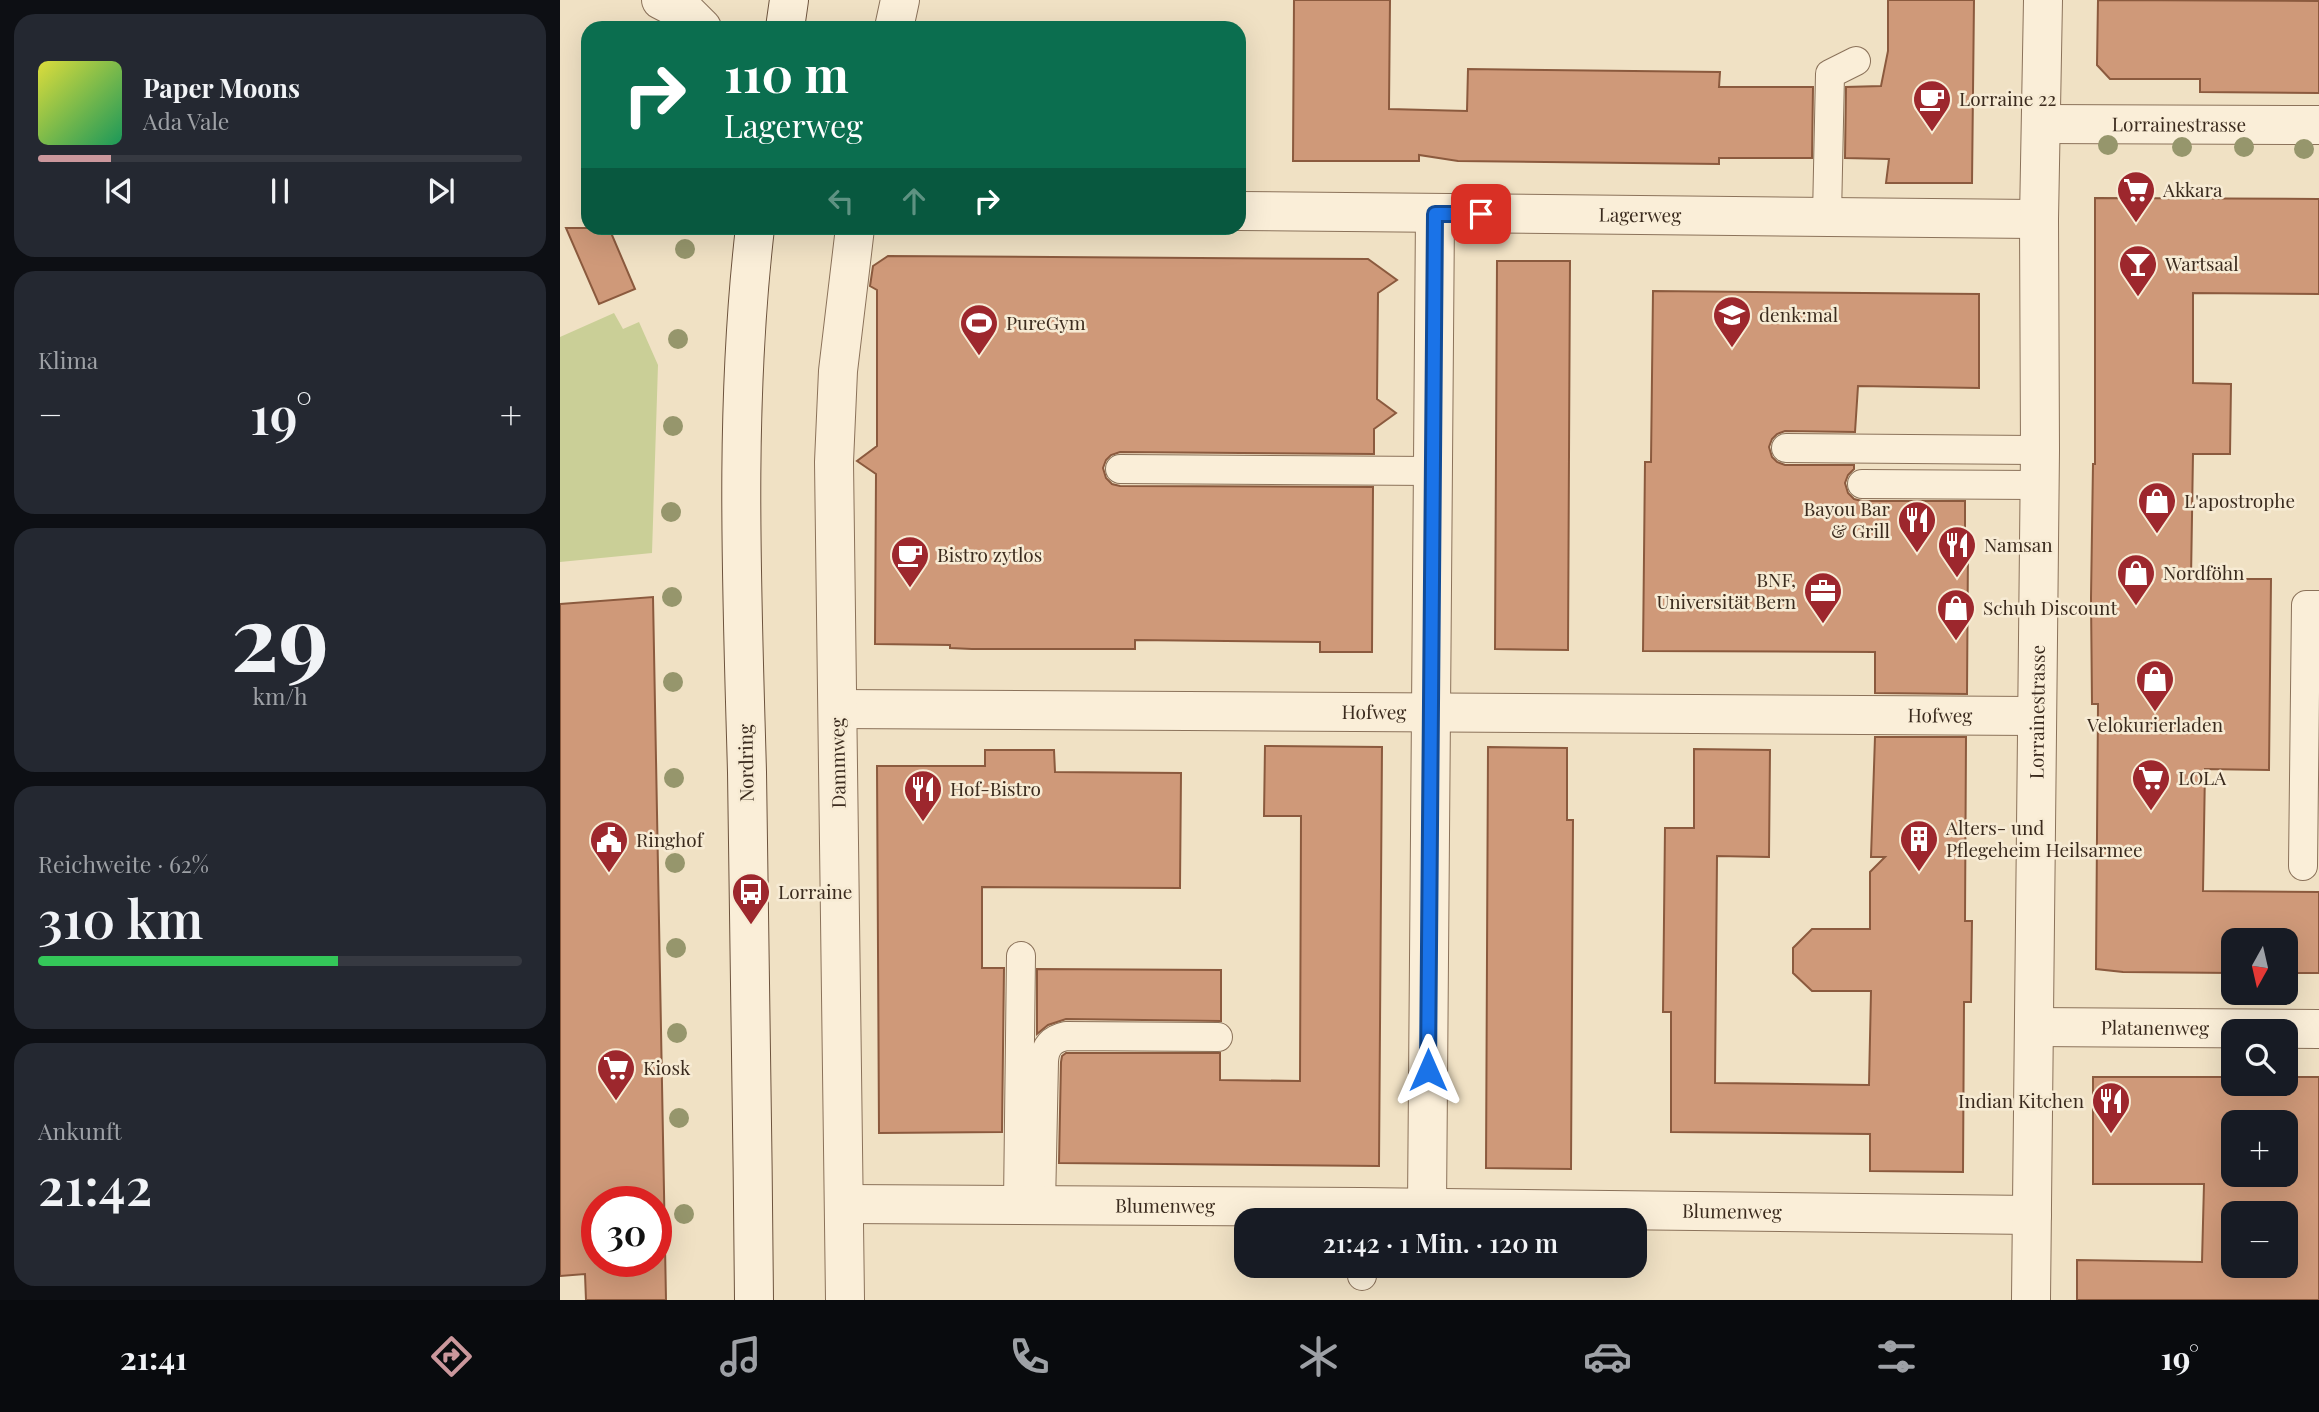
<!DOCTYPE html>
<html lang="de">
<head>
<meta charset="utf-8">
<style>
	body { margin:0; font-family:"Playfair Display",serif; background:#242831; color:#f1f3f6; height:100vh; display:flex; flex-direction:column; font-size:26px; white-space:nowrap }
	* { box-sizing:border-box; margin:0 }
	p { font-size:23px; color:#9ea1a6 }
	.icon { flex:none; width:38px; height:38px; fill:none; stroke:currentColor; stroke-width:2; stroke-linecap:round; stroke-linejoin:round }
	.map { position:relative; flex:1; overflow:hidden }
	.details { display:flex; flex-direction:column; gap:14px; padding:14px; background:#0d0f14; width:560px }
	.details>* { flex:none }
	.banner { position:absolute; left:21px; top:21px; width:665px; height:214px; border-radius:21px; box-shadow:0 7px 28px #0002; background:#0b6e4f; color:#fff; overflow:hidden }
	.needle { width:46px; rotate:188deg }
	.fabs { position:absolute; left:1661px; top:928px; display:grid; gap:14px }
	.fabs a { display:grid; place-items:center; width:77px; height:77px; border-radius:14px; background:#171b24; box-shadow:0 7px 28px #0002; font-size:35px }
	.speed { position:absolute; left:21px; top:1186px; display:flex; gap:14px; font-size:35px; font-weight:700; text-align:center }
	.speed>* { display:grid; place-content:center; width:91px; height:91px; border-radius:50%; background:#171b24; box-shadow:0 7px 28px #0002; line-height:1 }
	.speed .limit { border:10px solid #d22; background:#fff; color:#111 }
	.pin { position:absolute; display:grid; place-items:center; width:60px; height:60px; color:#fff; margin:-30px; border-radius:14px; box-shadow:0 4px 10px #0006 }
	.me { position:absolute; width:77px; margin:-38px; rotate:0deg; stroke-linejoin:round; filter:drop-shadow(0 0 5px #0008) }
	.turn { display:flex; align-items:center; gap:24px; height:147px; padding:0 28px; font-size:32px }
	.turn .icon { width:91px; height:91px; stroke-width:2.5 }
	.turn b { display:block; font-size:49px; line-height:60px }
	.lanes { display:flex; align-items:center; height:66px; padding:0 28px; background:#0003; justify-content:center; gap:35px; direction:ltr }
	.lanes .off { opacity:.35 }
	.big { font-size:52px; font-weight:600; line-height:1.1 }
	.details .tile { flex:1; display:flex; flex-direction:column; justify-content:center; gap:10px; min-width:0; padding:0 24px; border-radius:21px; background:#242831 }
	.details .dial { align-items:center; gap:0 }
	.dial b { font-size:91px; line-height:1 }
	.song { display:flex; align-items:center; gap:21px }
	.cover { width:84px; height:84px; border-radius:10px; background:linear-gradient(135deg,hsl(60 70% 55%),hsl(150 70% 35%)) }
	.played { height:7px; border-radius:4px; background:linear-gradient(90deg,#cb979c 15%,#363941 15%) }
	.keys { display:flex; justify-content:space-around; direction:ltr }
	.heat { display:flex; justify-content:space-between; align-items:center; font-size:38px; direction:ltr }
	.charge { height:10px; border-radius:5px; background:linear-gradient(90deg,#34c759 62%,#363941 0) }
	.trip { position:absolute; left:674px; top:1208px; width:413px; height:70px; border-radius:21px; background:#171b24; box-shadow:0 7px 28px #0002; font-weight:600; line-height:70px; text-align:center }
	.tab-bar { display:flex; height:112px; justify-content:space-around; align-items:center; background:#090b0e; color:#9ea1a6 }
	.tab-bar .icon { width:49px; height:49px }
	.tab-bar .on { color:#cb979c }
	.tab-bar b { font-size:32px; color:#f1f3f6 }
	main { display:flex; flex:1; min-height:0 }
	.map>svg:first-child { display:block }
	.green { fill:#cacf97 }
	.building { fill:#cf9979; stroke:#8b5a3e; stroke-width:2; fill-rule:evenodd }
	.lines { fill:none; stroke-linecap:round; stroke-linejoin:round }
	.lane-casing { stroke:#8b725a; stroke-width:30 }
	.street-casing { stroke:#8b725a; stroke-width:40 }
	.secondary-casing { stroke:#6d533d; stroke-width:40 }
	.lane { stroke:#faeed8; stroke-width:28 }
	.street { stroke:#faeed8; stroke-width:38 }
	.secondary { stroke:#faeed8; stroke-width:38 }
	.tree { fill:#96966c }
	.route-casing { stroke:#114b97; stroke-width:18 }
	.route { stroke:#1a73e8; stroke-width:12 }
	.labels { text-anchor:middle; stroke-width:5; stroke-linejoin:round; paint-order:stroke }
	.poi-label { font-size:19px; fill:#3b2b1e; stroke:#f7ebd4; text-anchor:start }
	.street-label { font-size:19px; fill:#3b2b1e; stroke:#f7ebd4 }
</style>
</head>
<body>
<main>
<section class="details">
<div class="tile">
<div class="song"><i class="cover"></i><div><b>Paper Moons</b><p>Ada Vale</p></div></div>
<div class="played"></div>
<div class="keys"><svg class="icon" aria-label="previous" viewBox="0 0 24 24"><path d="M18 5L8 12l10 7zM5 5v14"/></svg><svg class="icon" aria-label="pause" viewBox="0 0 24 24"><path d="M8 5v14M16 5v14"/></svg><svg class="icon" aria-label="next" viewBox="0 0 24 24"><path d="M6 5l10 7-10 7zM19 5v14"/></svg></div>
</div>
<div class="tile"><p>Klima</p>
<div class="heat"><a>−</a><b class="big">19°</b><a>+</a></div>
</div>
<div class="tile dial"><b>29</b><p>km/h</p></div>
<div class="tile"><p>Reichweite · 62%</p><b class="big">310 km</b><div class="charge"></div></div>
<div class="tile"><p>Ankunft</p><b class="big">21:42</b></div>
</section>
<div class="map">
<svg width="1759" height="1300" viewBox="0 0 1759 1300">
	<rect width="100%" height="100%" fill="#f0e1c4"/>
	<path class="green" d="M54 313 63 329 79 322 98 365 92 553 0 562V337Z"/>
	<path class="building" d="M734 0H830L829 109 907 111 908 69 1160 72 1159 87H1253L1252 158H1159V164L898 161 859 155V161H733Z
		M1328 0H1414L1412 183H1326L1329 159 1285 158 1286 87 1321 86 1328 51Z
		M1538 0 1759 1V93L1640 92V79H1550L1537 65Z
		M1535 198 1759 199V294L1633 293V383L1671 384 1670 454H1633L1631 579H1711L1709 770 1645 769 1643 891 1759 892V973H1726V940H1673V973L1563 972 1536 969 1538 704H1532L1531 598 1533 464H1535Z
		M6 228H49L75 289 39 304Z
		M328 256 808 259 837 280 818 293 817 399 836 413 814 429V454L560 452 551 455 546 460 543 468 546 478 552 484 560 486 813 487 812 652H760V642L575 640V649H412L390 648V645L315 644 316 474 297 461 317 446V290L310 286 313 266Z
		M937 261H1010L1008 650 935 649Z
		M1093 291 1419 294V388L1298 386 1295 432 1225 431 1217 434 1212 439 1209 447 1212 457 1217 462 1225 465H1294V469L1288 475 1285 483 1288 493 1294 499 1302 501H1405V547L1408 546 1407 694 1315 693V652L1083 651 1085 462H1091Z
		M93 597 106 1300H26L25 1274 0 1276V604ZM37 1202H96V1262H37Z
		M1315 737H1406L1405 921H1412L1411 1002H1404L1403 1172 1310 1171V1134L1111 1132V1012H1103L1105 828H1134V749L1210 750 1209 857 1157 856 1155 1083 1309 1085 1311 991H1252L1233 973V948L1252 929H1310V872L1325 857H1311Z
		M705 746 822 747 819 1166 499 1163 501 1062 502 1056 506 1053H660V1080L740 1081 741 816H704Z
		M928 747 1007 748V820H1013L1011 1169 926 1168Z
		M425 750H494L495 772 621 773 620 888 422 887V968H444L442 1132 319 1133 317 766H425Z
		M477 969 661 970V1021L506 1019 488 1025 477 1034Z
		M1533 1077H1673V1083H1726V1077H1759V1300H1517V1260L1642 1262 1644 1184H1533ZM1673 1122H1726V1174H1673ZM1673 1213H1726V1265H1673Z"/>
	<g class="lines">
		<defs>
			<path id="lane" d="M1267 216 1270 74 1296 61
				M1226 448 1480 450
				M560 469 874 471
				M1302 484 1479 485
				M1743 866 1746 605H1759
				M458 1204 461 956
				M481 1205 484 1061C485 1046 492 1039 506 1036L658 1037
				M802 1265V1276"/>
			<g id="street">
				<path d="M101 0 128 14 142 28"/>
				<path d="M334 28 340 0"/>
				<path id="s1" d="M1481 124 1759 125"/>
				<path id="s2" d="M679 211 1479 219"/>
				<path id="s3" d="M278 709 1476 716"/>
				<path id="s4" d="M1474 1027 1759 1029"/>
				<path id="s5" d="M285 1204 801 1207 1472 1215"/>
				<path d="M867 1207 875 214"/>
				<path d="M285 1300 274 462 278 371 295 228"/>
				<path id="s6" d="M1471 1300 1480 450 1479 219 1483 0"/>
			</g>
			<path id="secondary" d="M225 28 229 0
				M194 1300C192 1124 191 948 187 772 182 590 174 408 195 228"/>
		</defs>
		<use href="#lane" class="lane-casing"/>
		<use href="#street" class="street-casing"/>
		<use href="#secondary" class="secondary-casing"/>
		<use href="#lane" class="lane"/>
		<use href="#street" class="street"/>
		<use href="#secondary" class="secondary"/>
	</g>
	<g class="tree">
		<circle cx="1548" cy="145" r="10"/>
		<circle cx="1622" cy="147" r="10"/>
		<circle cx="1684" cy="147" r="10"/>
		<circle cx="1744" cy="149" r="10"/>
		<circle cx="125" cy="249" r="10"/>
		<circle cx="118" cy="339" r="10"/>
		<circle cx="113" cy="426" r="10"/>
		<circle cx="111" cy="512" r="10"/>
		<circle cx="112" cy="597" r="10"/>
		<circle cx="113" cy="682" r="10"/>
		<circle cx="114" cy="778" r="10"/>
		<circle cx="115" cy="863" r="10"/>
		<circle cx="116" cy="948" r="10"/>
		<circle cx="117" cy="1033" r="10"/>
		<circle cx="119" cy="1118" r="10"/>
		<circle cx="124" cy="1214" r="10"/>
	</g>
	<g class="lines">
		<defs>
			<path id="route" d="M868 1070 875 214H921"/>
		</defs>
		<use href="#route" class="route-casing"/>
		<use href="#route" class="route"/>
	</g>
	<defs>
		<symbol id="cafe-pin" viewBox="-11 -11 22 30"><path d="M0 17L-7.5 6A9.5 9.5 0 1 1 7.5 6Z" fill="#9d272d" stroke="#f7ebd4"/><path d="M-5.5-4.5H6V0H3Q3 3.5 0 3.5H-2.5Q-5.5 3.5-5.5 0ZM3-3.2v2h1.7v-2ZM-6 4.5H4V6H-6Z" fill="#fff"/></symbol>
		<symbol id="supermarket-pin" viewBox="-11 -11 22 30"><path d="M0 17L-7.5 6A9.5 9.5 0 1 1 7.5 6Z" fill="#9d272d" stroke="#f7ebd4"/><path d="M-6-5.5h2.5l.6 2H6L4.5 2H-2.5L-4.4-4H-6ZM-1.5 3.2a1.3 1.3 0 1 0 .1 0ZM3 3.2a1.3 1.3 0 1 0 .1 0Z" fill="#fff"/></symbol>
		<symbol id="bar-pin" viewBox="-11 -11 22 30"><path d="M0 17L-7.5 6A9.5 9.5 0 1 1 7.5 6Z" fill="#9d272d" stroke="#f7ebd4"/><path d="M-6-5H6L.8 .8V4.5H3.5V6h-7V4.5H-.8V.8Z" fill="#fff"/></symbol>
		<symbol id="school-pin" viewBox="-11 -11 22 30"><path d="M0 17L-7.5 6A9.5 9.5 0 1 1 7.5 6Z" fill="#9d272d" stroke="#f7ebd4"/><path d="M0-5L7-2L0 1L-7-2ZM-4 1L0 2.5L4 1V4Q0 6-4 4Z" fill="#fff"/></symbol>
		<symbol id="stadium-pin" viewBox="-11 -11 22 30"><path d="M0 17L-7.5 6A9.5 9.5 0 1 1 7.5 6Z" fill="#9d272d" stroke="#f7ebd4"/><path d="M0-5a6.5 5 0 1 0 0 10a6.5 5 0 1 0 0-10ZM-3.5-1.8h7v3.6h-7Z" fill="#fff"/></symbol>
		<symbol id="shop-pin" viewBox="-11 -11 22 30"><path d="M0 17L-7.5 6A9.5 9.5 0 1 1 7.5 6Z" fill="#9d272d" stroke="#f7ebd4"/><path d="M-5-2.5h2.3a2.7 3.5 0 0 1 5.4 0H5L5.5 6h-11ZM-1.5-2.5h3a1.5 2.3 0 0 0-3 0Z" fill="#fff"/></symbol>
		<symbol id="restaurant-pin" viewBox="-11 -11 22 30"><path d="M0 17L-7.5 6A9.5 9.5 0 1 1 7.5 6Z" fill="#9d272d" stroke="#f7ebd4"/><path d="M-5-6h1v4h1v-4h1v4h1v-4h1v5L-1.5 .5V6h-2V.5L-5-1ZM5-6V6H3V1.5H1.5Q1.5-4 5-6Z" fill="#fff"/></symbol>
		<symbol id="office-pin" viewBox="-11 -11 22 30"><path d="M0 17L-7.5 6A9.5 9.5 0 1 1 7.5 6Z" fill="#9d272d" stroke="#f7ebd4"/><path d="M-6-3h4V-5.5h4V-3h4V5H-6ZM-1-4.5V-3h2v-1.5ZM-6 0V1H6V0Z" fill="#fff"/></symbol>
		<symbol id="building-pin" viewBox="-11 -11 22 30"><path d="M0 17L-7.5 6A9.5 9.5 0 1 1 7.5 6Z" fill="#9d272d" stroke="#f7ebd4"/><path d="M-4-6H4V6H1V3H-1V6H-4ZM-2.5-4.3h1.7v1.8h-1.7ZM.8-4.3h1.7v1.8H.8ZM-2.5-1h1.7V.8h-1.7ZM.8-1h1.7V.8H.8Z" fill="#fff"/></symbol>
		<symbol id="civic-pin" viewBox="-11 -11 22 30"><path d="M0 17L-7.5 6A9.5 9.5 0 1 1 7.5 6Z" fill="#9d272d" stroke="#f7ebd4"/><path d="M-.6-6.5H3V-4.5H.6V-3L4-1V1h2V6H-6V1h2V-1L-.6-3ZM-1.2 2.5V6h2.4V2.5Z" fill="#fff"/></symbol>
		<symbol id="bus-pin" viewBox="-11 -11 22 30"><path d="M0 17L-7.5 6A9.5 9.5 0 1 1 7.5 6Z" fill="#9d272d" stroke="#f7ebd4"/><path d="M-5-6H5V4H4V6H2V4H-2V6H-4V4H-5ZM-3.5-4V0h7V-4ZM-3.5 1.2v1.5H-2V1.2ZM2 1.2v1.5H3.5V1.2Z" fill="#fff"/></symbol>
	</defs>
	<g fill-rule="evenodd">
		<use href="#cafe-pin" x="1350" y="77" width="44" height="60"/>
		<use href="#supermarket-pin" x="1554" y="168" width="44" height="60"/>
		<use href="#bar-pin" x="1556" y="242" width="44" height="60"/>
		<use href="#school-pin" x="1150" y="293" width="44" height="60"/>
		<use href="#stadium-pin" x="397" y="301" width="44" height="60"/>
		<use href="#shop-pin" x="1575" y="479" width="44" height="60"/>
		<use href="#restaurant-pin" x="1335" y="498" width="44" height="60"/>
		<use href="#restaurant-pin" x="1375" y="523" width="44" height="60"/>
		<use href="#cafe-pin" x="328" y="533" width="44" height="60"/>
		<use href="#shop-pin" x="1554" y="551" width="44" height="60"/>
		<use href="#office-pin" x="1241" y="569" width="44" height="60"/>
		<use href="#shop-pin" x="1374" y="586" width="44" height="60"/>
		<use href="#shop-pin" x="1573" y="657" width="44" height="60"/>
		<use href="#supermarket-pin" x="1569" y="756" width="44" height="60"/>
		<use href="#restaurant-pin" x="341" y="767" width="44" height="60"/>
		<use href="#building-pin" x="1337" y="817" width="44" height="60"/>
		<use href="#civic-pin" x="27" y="818" width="44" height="60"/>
		<use href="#bus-pin" x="169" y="870" width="44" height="60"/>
		<use href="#supermarket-pin" x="34" y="1046" width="44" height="60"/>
		<use href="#restaurant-pin" x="1529" y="1079" width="44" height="60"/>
	</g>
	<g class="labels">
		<g class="poi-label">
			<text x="1399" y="106">Lorraine 22</text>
			<text x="1603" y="197">Akkara</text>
			<text x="1605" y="271">Wartsaal</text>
			<text x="1199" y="322">denk:mal</text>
			<text x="446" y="330">PureGym</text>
			<text x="1624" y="508">L'apostrophe</text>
			<text x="1330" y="516" text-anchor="end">Bayou Bar<tspan x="1330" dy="22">&amp; Grill</tspan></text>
			<text x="1424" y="552">Namsan</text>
			<text x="377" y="562">Bistro zytlos</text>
			<text x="1603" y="580">Nordföhn</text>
			<text x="1236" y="587" text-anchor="end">BNF,<tspan x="1236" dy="22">Universität Bern</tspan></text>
			<text x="1423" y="615">Schuh Discount</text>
			<text x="1595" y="732" text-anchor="middle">Velokurierladen</text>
			<text x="1618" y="785">LOLA</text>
			<text x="390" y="796">Hof-Bistro</text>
			<text x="1386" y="835">Alters- und<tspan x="1386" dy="22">Pflegeheim Heilsarmee</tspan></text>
			<text x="76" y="847">Ringhof</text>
			<text x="218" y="899">Lorraine</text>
			<text x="83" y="1075">Kiosk</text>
			<text x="1524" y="1108" text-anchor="end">Indian Kitchen</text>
		</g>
		<g class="street-label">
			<text dy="7" stroke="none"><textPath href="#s1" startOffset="138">Lorrainestrasse</textPath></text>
			<text dy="7" stroke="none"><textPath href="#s2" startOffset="401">Lagerweg</textPath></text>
			<text dy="7" stroke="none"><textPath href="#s6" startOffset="588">Lorrainestrasse</textPath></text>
			<text dy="7" stroke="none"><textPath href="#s3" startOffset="536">Hofweg</textPath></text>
			<text dy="7" stroke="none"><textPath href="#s3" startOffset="1102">Hofweg</textPath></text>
			<text transform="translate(186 763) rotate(-91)" y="7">Nordring</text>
			<text transform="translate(278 763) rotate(-91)" y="7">Dammweg</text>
			<text dy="7" stroke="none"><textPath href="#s4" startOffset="121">Platanenweg</textPath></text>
			<text dy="7" stroke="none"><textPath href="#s5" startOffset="320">Blumenweg</textPath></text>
			<text dy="7" stroke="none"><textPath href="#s5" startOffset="887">Blumenweg</textPath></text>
		</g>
	</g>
</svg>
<div class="fabs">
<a><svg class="needle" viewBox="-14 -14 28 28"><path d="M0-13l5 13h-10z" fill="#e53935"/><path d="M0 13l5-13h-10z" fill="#9ea1a6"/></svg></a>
<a><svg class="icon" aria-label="search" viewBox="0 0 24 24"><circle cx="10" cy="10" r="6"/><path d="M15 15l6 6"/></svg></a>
<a>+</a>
<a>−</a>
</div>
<div class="speed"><div class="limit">30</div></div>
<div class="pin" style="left:921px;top:214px;background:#d93025"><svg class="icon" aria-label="arrive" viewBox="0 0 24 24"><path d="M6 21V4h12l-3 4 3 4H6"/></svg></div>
<svg class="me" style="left:868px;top:1070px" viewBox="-20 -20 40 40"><path d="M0-17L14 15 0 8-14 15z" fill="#1a73e8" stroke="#fff" stroke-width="4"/></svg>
<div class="trip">21:42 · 1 Min. · 120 m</div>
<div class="banner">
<div class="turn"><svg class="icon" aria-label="right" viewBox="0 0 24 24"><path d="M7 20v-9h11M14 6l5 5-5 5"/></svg><div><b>110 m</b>Lagerweg</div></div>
<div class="lanes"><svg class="icon off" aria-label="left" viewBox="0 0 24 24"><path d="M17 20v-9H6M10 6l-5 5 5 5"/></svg><svg class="icon off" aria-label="ahead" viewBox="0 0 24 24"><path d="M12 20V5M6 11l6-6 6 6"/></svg><svg class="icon" aria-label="right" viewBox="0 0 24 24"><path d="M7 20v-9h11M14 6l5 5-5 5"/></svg></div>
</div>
</div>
</main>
<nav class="tab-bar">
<b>21:41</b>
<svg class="icon on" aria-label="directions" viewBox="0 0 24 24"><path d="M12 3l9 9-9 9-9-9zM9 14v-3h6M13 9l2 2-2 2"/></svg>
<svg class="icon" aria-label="music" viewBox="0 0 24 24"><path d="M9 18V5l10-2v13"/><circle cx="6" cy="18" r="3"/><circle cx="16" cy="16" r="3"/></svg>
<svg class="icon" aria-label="phone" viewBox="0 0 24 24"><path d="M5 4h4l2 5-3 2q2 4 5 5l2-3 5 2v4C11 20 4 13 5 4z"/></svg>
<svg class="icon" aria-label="climate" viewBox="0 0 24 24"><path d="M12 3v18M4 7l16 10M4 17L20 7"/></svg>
<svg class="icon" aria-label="car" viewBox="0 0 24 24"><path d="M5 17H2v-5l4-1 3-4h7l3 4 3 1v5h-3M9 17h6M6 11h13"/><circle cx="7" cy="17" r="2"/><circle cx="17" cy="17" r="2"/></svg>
<svg class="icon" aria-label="filters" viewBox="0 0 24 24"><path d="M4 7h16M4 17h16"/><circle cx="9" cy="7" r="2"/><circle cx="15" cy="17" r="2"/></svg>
<b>19°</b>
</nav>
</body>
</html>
